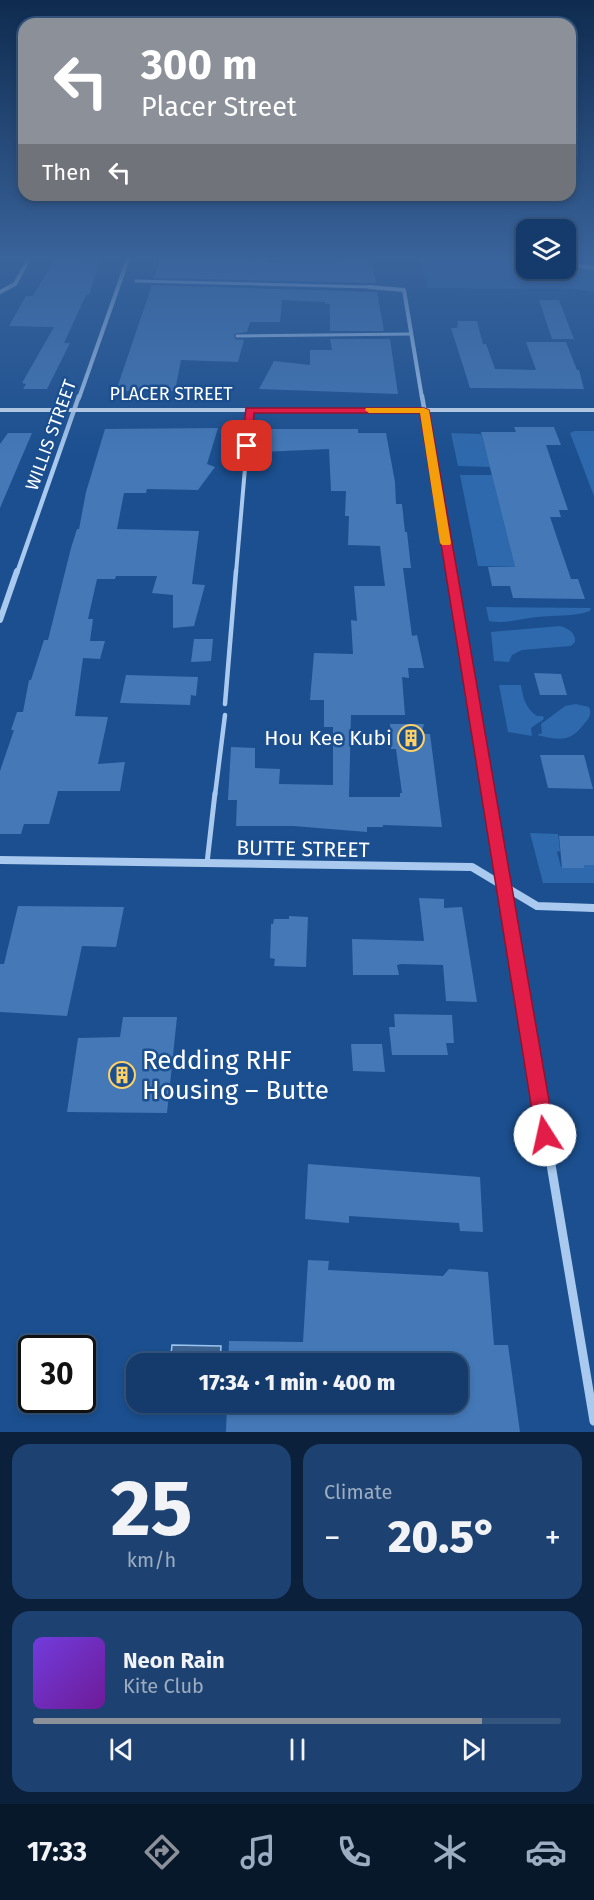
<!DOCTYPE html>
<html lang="en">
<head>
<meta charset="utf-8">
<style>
	body { margin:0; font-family:"Fira Sans",sans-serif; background:#1d4271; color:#f1f3f6; height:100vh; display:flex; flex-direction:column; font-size:22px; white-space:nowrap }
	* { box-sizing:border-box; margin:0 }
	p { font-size:20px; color:#9dadc1 }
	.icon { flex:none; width:33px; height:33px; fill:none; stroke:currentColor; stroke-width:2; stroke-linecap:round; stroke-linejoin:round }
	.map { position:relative; height:1432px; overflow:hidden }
	.drawer { display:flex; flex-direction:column; gap:12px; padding:12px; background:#0b203b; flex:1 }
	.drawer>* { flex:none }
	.hud { position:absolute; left:18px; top:18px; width:558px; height:183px; border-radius:18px; box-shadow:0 3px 9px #0003,0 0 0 2px #33557e; background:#8c9099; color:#fff; overflow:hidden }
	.fabs { position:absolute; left:516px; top:219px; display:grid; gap:12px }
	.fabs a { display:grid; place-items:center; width:60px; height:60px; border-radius:12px; background:#143b6b; box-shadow:0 3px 9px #0003,0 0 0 2px #33557e; font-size:30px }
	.speed { position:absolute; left:18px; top:1335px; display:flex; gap:12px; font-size:30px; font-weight:700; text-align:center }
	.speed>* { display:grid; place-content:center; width:78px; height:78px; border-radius:50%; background:#143b6b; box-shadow:0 3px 9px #0003,0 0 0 2px #33557e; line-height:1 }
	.speed .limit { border:3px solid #111; border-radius:9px; background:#fff; color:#111 }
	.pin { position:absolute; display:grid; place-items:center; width:51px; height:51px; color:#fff; margin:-26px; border-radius:12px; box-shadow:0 3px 9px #0006 }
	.me { position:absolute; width:66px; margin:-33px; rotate:350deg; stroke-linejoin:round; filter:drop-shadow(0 0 4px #0008) }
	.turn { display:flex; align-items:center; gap:21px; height:126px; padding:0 24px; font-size:27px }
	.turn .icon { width:78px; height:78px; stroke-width:2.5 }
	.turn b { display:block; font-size:42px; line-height:51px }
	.then { display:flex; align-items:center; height:57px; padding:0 24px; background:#0003; gap:12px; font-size:22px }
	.big { font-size:45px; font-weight:800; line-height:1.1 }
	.drawer .card { flex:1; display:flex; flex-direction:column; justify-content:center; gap:9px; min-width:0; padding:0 21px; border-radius:18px; background:#1d4271 }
	.drawer .dial { align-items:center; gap:0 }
	.dial b { font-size:78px; line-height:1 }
	.song { display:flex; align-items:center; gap:18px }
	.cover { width:72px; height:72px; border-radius:9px; background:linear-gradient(135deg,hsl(260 70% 55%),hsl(280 70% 35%)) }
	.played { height:6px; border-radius:3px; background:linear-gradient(90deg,#8c9099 85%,#33557e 85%) }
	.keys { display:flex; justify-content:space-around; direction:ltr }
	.heat { display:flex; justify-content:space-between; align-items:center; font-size:33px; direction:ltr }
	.drawer .tiles { flex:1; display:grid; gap:12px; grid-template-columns:1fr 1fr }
	.card:last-child { grid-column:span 2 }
	.trip { position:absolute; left:126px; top:1353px; width:342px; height:60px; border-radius:18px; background:#143b6b; box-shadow:0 3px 9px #0003,0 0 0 2px #33557e; font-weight:800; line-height:60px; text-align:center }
	.menu { display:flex; height:96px; justify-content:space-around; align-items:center; background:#08182b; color:#9dadc1 }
	.menu .icon { width:42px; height:42px }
	.menu .selected { color:#8c9099 }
	.menu b { font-size:27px; color:#f1f3f6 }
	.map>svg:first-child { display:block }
	.green { fill:#2e69ad }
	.water { fill:#3c6290; stroke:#9cc4f0; stroke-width:1.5 }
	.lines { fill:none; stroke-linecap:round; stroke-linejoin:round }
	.stream { stroke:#9cc4f0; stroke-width:4 }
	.building { fill:#4478b7 }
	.lane-far3 { stroke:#a9c9ee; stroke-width:3 }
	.lane-far2 { stroke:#a9c9ee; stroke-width:4 }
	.lane-far1 { stroke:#a9c9ee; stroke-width:4.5 }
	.lane { stroke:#a9c9ee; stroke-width:5 }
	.street-far4 { stroke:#a9c9ee; stroke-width:4 }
	.street-far3 { stroke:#a9c9ee; stroke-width:4.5 }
	.street-far2 { stroke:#a9c9ee; stroke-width:6 }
	.street-far1 { stroke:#a9c9ee; stroke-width:8 }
	.street { stroke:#a9c9ee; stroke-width:9 }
	.secondary { fill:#d6e6fa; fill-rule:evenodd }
	.route { fill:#e11d48; stroke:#92132f; stroke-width:1.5 }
	.slow { fill:#f59e0b }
	.labels { text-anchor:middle; stroke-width:5; stroke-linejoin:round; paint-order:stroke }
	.far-street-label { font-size:18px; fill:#fff; stroke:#1b4f8f }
	.poi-label { font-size:21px; fill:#fff; stroke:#1b4f8f; text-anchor:end }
	.street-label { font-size:21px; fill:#fff; stroke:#1b4f8f }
	.near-poi-label { font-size:26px; fill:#fff; stroke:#1b4f8f; text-anchor:start }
</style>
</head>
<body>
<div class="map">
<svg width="594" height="1432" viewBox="0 0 594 1432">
	<rect width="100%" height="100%" fill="#1b4f8f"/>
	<path class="green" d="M421 259H526V268H566V259H594V292L576 289 427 288Z
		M575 431H594V496L570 433Z
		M451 433 481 434 490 467 458 466Z
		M460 475H492L515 567 478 566Z
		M486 607 591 608 590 611C573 617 555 615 537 617 520 619 506 624 489 621Z
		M560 626C569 629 576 633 575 642L571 646 522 650 512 655 509 662 494 661 491 632Z
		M499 685H521C523 698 526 709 537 716H543L544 719 531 728 532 736 508 732Z
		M576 704 589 707C592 715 589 718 584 724 570 743 559 740 537 735L542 733 541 724 565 706Z
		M530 833 558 834 560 851 557 852 561 867 583 868 584 865H594V883H543Z"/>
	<path class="water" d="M172 1345 221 1346 220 1363H170Z"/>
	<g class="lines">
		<path class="stream" d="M566 264 594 268"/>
	</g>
	<path class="building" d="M55 259 100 261 89 295H86L64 343H70L47 389H23L26 384 22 383 54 327 9 326 26 296H33Z
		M199 259H268V263L371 259 376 283 154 278 160 260Z
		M152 285 377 292 384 331H330V304H325V302L282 300 280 322H250L247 332 234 334 235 339 244 340 238 362 181 360 175 391H116Z
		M539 300H559L574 339H552Z
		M458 321H477L483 344H486L495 369 536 370 526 342H566L577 370H579L584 389 470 388 451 328H457Z
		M330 339H390L398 394 259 389 274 361 310 365V350H332Z
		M514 427H554L561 445H546L568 510H559L561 517H550L571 579H578L585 599 513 598 510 586H492L488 567H515L481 432H516Z
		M218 428 207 464 215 467 198 490 147 489 146 493H124L117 529 199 531 192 584 205 585 194 626 173 628V595L152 593 157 576H116L115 579H97L88 619H93L90 641H105L100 659 83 658 75 716 108 717 98 764 125 762 120 791H58L49 824H24L21 834H0V771L14 730H11L17 712H23L29 680H31L44 640H48L71 548 77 529H79L86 492 105 429Z
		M261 429H358V433H386L395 482 396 504H402L405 532H407L411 568H403L412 636 417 635 424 668H408L409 678 402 677 405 715H351L349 797H400V793H402L396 749H391L390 724H424L421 734H430L442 827 383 825V827H367V832L293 826H236L237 800H228L231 747 255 748V768L280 769 279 784 333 785V727H324V700H310L314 653 353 654 351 620 357 621 354 586H385L380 546 348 545 349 516H345L346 491H331L329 449 261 452Z
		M8 433H32L0 508V444Z
		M194 639H213L211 661 191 662Z
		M534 673 561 674 567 695H540Z
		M126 675 198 677 196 696 191 695 190 705 120 703Z
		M540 755H584L593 789 548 788Z
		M559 836H594V865H584V868H562Z
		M419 898 444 899V908L462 907 477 1002 446 1001 443 965 401 964 397 965 399 975H353L352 939 424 941Z
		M18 906 124 907 116 947 82 946 67 1016 0 1012V964H4Z
		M289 916 308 917 306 967 274 966 275 959 270 958 271 924H273L274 919H289Z
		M394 1014 452 1015 454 1043H446L448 1055H392L389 1027H395Z
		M123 1017H177L167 1113 67 1112 78 1038 120 1037Z
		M351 1044H382L385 1072 353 1071Z
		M308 1164 480 1177 483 1232 460 1231 459 1223 349 1216V1223L305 1219Z
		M308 1260 329 1261 328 1270 443 1276 449 1269 488 1272 494 1345H508L520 1432H226L227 1402H458V1364H228L229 1341 303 1342Z"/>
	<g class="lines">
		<path class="lane-far3" d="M136 281 369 287
			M237 336 411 334"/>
		<path class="lane-far2" d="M236 573 250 410"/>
		<path class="lane-far1" d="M225 704 236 571
			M215 795 225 715"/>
		<path class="lane" d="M207 863 215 793"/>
		<path class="street-far4" d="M369 287 404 290 422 398
			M0 292 15 284 29 259
			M79 398 128 259"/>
		<path class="street-far3" d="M422 396 452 573
			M17 573 79 396"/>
		<path class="street-far2" d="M451 571 489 795
			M0 620 17 571"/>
		<path class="street-far1" d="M489 793 536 1076
			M0 860 472 867 537 906 594 908"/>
		<path class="street" d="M536 1075 594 1421"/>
		<path class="secondary" d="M0 408H594V412H0Z"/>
	</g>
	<linearGradient id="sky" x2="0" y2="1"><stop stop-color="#0f2b4f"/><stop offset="0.56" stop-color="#39639b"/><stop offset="1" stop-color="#39639b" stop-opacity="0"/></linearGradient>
	<rect width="594" height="460" fill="url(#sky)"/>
	<path class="route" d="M246 408H424L429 410 555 1135 552 1142 545 1144 538 1142 536 1135 420 413H254L252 446 247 449 242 446Z"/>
	<path class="slow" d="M366 408H424L429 410 451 543 450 545H442L440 543 420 413H369L365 410Z"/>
	<defs>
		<symbol id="building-ring" viewBox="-11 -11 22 22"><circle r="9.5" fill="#1b4f8f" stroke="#ffd166" stroke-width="1.5"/><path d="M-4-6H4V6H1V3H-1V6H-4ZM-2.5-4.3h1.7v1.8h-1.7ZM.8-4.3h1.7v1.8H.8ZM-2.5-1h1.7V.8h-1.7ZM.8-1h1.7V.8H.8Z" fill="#ffd166"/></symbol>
	</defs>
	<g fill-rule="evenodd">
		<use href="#building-ring" x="396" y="723" width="30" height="30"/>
		<use href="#building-ring" x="107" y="1060" width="30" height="30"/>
	</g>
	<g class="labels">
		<g class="far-street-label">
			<text x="171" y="400">PLACER STREET</text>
			<text transform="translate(51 435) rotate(-70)" y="6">WILLIS STREET</text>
		</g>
		<g class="poi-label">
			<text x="392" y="745">Hou Kee Kubi</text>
		</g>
		<g class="street-label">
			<text transform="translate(303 849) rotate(1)" y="7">BUTTE STREET</text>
		</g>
		<g class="near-poi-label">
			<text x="142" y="1069">Redding RHF<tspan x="142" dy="30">Housing – Butte</tspan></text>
		</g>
	</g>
</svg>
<div class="fabs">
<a><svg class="icon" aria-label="layers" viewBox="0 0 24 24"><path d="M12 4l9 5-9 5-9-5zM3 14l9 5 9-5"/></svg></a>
</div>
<div class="speed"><div class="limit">30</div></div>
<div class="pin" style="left:247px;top:446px;background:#d93025"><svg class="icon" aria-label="arrive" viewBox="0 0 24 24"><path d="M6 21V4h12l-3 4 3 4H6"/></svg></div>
<svg class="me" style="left:545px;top:1135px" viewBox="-20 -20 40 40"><circle r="19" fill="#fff"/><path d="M0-13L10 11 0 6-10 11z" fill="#e11d48"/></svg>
<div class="trip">17:34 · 1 min · 400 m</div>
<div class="hud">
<div class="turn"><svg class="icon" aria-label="left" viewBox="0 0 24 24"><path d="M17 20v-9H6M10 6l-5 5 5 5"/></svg><div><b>300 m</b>Placer Street</div></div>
<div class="then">Then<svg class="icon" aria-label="left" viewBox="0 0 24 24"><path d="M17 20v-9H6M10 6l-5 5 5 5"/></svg></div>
</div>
</div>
<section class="drawer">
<div class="tiles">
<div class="card dial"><b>25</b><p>km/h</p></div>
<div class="card"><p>Climate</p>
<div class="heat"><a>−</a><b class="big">20.5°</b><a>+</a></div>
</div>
<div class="card">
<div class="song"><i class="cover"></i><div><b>Neon Rain</b><p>Kite Club</p></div></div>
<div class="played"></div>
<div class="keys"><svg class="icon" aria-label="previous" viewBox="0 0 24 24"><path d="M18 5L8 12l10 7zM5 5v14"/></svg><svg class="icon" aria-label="pause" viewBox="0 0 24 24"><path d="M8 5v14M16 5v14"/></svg><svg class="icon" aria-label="next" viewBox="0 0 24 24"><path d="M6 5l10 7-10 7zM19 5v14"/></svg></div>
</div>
</div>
</section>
<nav class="menu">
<b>17:33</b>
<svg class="icon selected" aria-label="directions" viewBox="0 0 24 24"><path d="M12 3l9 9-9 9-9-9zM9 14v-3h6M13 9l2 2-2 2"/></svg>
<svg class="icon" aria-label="music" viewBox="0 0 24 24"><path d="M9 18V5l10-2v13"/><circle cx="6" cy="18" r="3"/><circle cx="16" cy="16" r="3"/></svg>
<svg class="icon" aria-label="phone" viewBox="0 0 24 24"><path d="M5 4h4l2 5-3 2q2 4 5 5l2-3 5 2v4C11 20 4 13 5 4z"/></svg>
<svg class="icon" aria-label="climate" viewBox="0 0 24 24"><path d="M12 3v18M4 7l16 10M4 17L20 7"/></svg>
<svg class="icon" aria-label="car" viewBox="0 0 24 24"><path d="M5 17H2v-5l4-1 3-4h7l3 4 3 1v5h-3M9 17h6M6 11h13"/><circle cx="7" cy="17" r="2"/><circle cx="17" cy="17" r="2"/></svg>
</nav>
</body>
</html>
